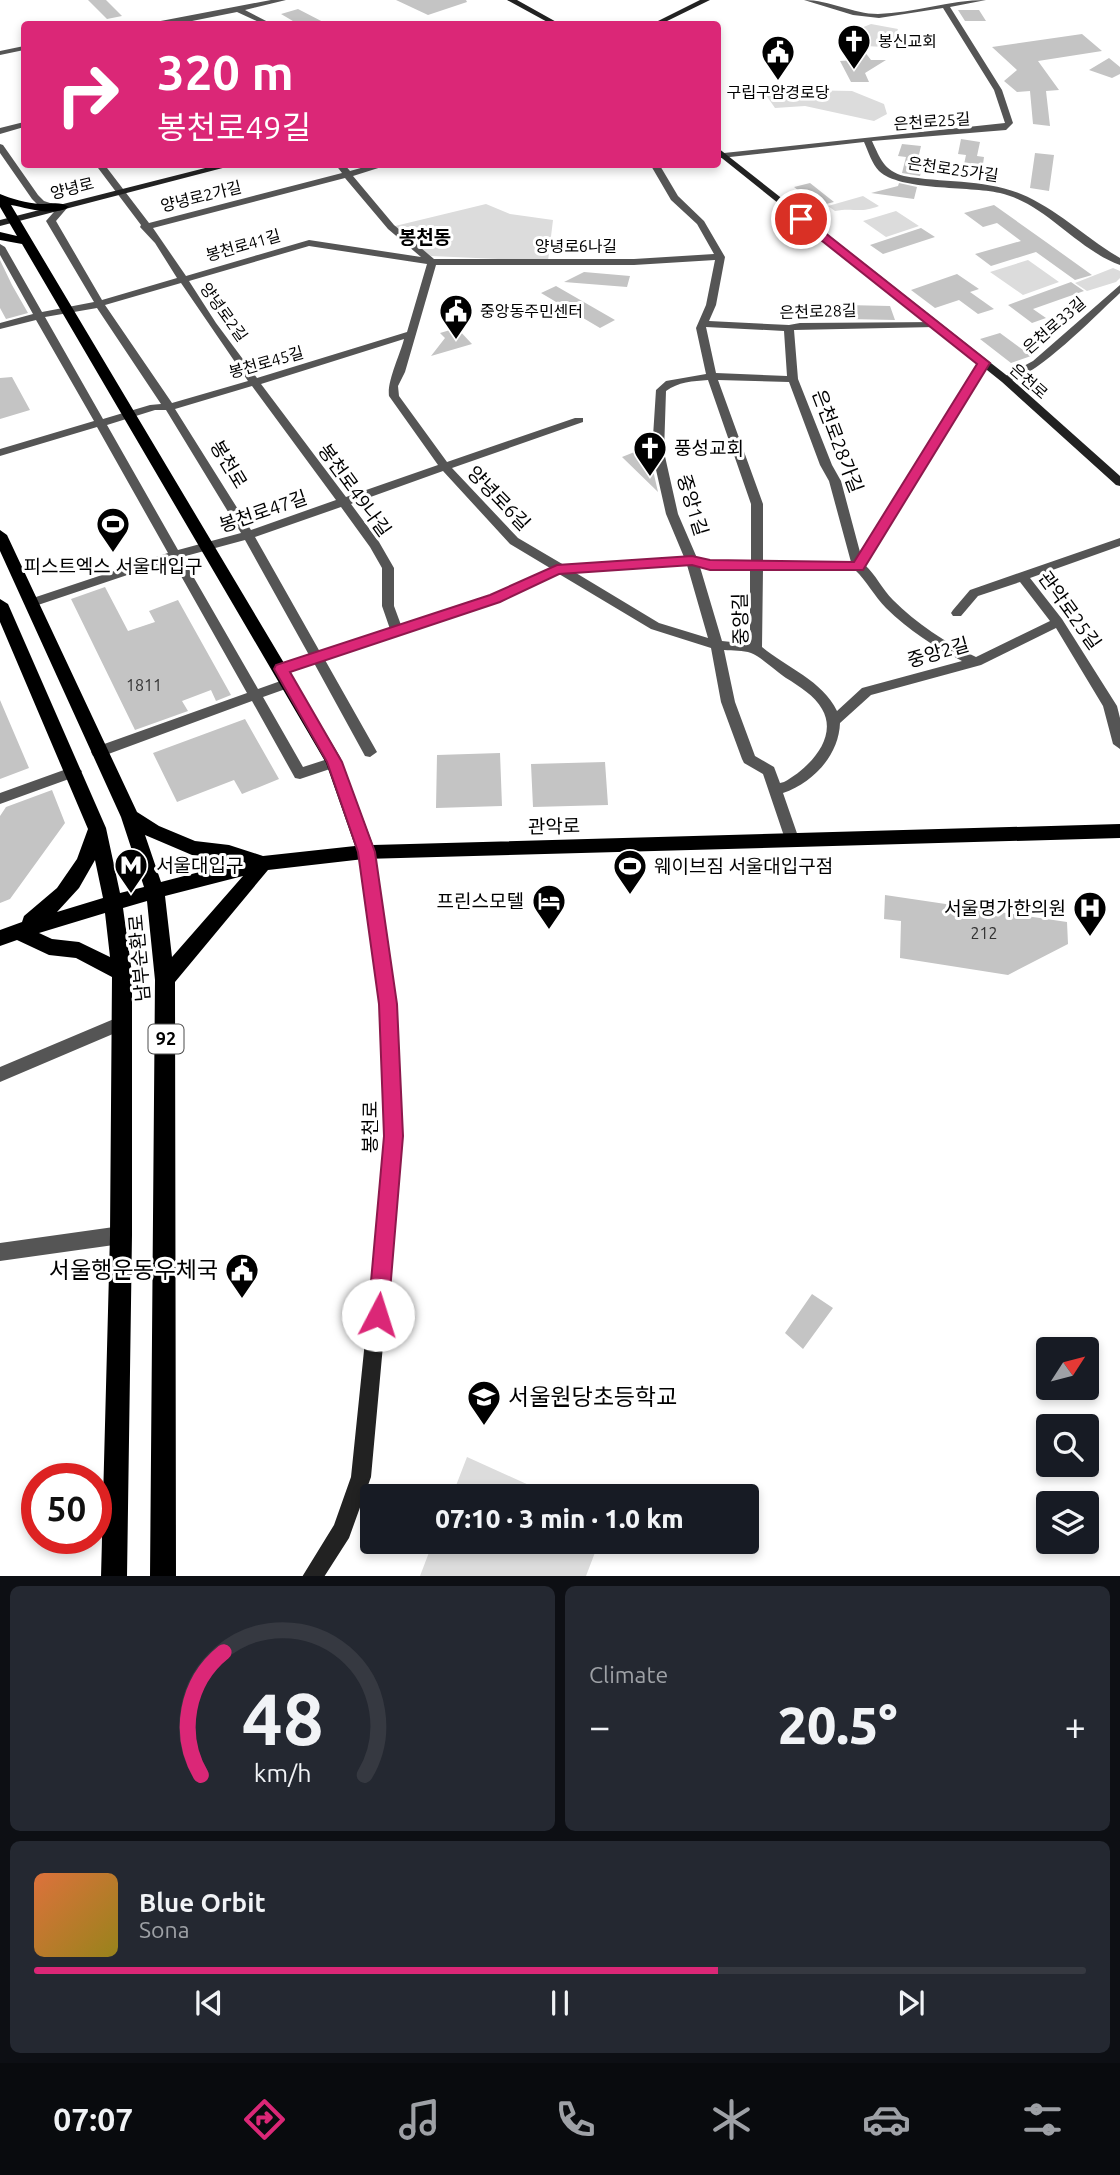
<!DOCTYPE html>
<html lang="en">
<head>
<meta charset="utf-8">
<style>
	body { margin:0; font-family:Ubuntu,"Noto Sans KR",sans-serif; background:#242831; color:#f1f3f6; height:100vh; display:flex; flex-direction:column; font-size:26px; white-space:nowrap }
	* { box-sizing:border-box; margin:0 }
	p { font-size:23px; color:#9ea1a6 }
	.icon { flex:none; width:38px; height:38px; fill:none; stroke:currentColor; stroke-width:2; stroke-linecap:round; stroke-linejoin:round }
	.map { position:relative; height:1576px; overflow:hidden }
	.side { display:flex; flex-direction:column; gap:10px; padding:10px; background:#0d0f14; flex:1 }
	.side>* { flex:none }
	.guide { position:absolute; left:21px; top:21px; width:700px; height:147px; border-radius:7px; box-shadow:0 4px 10px #0003; background:#db2777; color:#fff; overflow:hidden }
	.needle { width:46px; rotate:54deg }
	.buttons { position:absolute; left:1036px; top:1337px; display:grid; gap:14px }
	.buttons a { display:grid; place-items:center; width:63px; height:63px; border-radius:7px; background:#171b24; box-shadow:0 4px 10px #0003; font-size:35px }
	.speed { position:absolute; left:21px; top:1463px; display:flex; gap:14px; font-size:35px; font-weight:700; text-align:center }
	.speed>* { display:grid; place-content:center; width:91px; height:91px; border-radius:50%; background:#171b24; box-shadow:0 4px 10px #0003; line-height:1 }
	.speed .limit { border:10px solid #d22; background:#fff; color:#111 }
	.pin { position:absolute; display:grid; place-items:center; width:60px; height:60px; color:#fff; margin:-30px; border:4px solid #fff; border-radius:50%; box-shadow:0 2px 7px #0007 }
	.me { position:absolute; width:77px; margin:-38px; rotate:5deg; stroke-linejoin:round; filter:drop-shadow(0 0 5px #0008) }
	.turn { display:flex; align-items:center; gap:24px; height:147px; padding:0 21px; font-size:32px }
	.turn .icon { width:91px; height:91px; stroke-width:2.5 }
	.turn b { display:block; font-size:49px; line-height:60px }
	.big { font-size:52px; font-weight:800; line-height:1.1 }
	.side .card { flex:1; display:flex; flex-direction:column; justify-content:center; gap:10px; min-width:0; padding:0 24px; border-radius:10px; background:#242831 }
	.side .dial { align-items:center; gap:0 }
	.dial svg { height:182px; overflow:visible; fill:none; stroke:#363941; stroke-width:7; stroke-linecap:round; text-anchor:middle }
	.dial text { fill:#f1f3f6; stroke:none }
	.song { display:flex; align-items:center; gap:21px }
	.cover { width:84px; height:84px; border-radius:10px; background:linear-gradient(135deg,hsl(20 70% 55%),hsl(50 70% 35%)) }
	.played { height:7px; border-radius:4px; background:linear-gradient(90deg,#db2777 65%,#363941 65%) }
	.keys { display:flex; justify-content:space-around; direction:ltr }
	.heat { display:flex; justify-content:space-between; align-items:center; font-size:38px; direction:ltr }
	.side .tiles { flex:1; display:grid; gap:10px; grid-template-columns:1fr 1fr }
	.card:last-child { grid-column:span 2 }
	.trip { position:absolute; left:360px; top:1484px; width:399px; height:70px; border-radius:7px; background:#171b24; box-shadow:0 4px 10px #0003; font-weight:800; line-height:70px; text-align:center }
	.dock { display:flex; height:112px; justify-content:space-around; align-items:center; background:#090b0e; color:#9ea1a6 }
	.dock .icon { width:49px; height:49px }
	.dock .on { color:#db2777 }
	.dock b { font-size:32px; color:#f1f3f6 }
	.map>svg:first-child { display:block }
	.green { fill:#dcdcdc }
	.building { fill:#c4c4c4 }
	.lines { fill:none; stroke-linecap:round; stroke-linejoin:round }
	.street { fill:#555; fill-rule:evenodd }
	.secondary { fill:#222; fill-rule:evenodd }
	.primary { fill:#000; fill-rule:evenodd }
	.route { fill:#db2777; stroke:#8e194d; stroke-width:2 }
	.labels { text-anchor:middle; stroke-width:6; stroke-linejoin:round; paint-order:stroke }
	.far-poi-label { font-size:16px; fill:#000; stroke:#fff; text-anchor:start }
	.far-street-label { font-size:16px; fill:#000; stroke:#fff }
	.number-label { font-size:16px; fill:#313131 }
	.shield { fill:#fff; stroke:#4c4c4c; stroke-width:2 }
	.shield-label { font-size:18px; font-weight:bold; fill:#000 }
	.far-quarter-label { font-size:19px; font-weight:bold; fill:#000; stroke:#fff }
	.street-label { font-size:19px; fill:#000; stroke:#fff }
	.poi-label { font-size:19px; fill:#000; stroke:#fff; text-anchor:start }
	.near-poi-label { font-size:23px; fill:#000; stroke:#fff; text-anchor:end }
</style>
</head>
<body>
<div class="map">
<svg width="1120" height="1577" viewBox="0 0 1120 1577">
	<rect width="100%" height="100%" fill="#fff"/>
	<path class="green" d="M871 24 898 29 894 39 900 43 916 45V49L866 46 862 43 856 30Z
		M797 90 852 91 884 104 887 114 874 121 805 106 775 108 766 95Z
		M863 196 879 206C858 214 854 207 835 211L828 206Z
		M486 204 510 214 553 220 548 261 431 256 391 227Z
		M896 211 919 226 886 237 863 221Z
		M1028 260 1059 282 1023 295 990 272Z
		M1113 268 1120 271V278L1116 282 1087 291 1075 283Z
		M467 1457 553 1496H452Z
		M433 1542H599L586 1576H420Z"/>
	<path class="building" d="M88 0H106L122 16 107 19Z
		M396 0H466L467 2 428 15Z
		M298 9 327 24H298L281 14Z
		M958 10H979L986 21H965Z
		M1082 34 1102 51 1038 61 1059 90 1046 91 1050 126 1033 124 1030 91 1017 92 1004 81 1017 70 992 47Z
		M861 47 871 60H886L865 73 869 82H851L840 61 855 60 845 49Z
		M1109 58 1120 67V74L1112 78 1089 70Z
		M961 139 980 142 977 156 984 157 982 171 963 169 966 155 958 154Z
		M902 144 921 146 918 159 924 160 920 176 902 173 906 157 898 156Z
		M1035 153 1054 155 1049 191 1030 188Z
		M810 183 834 202 818 206 794 187Z
		M899 183 917 187 914 199 871 193 898 186Z
		M994 205 1046 242 1092 275 1075 280 1036 252 991 266 975 254 1021 241 997 223 983 227 964 213Z
		M921 228 935 237 883 254 870 245Z
		M0 260 12 285 28 313 6 319 0 308Z
		M584 272 630 276 627 287 564 282Z
		M957 274 979 289 970 292 994 309 978 314 959 300 935 308 911 290Z
		M1071 282 1084 291 1033 309 1046 318 1032 323 1008 305Z
		M556 286 615 320 600 328 541 293Z
		M845 305 890 306 895 320 848 319Z
		M457 328 472 344 431 356 445 338 440 333Z
		M1000 333 1031 356 1011 363 980 339Z
		M12 377 30 410 0 419V378Z
		M642 449 650 457 658 492 622 457Z
		M105 587 128 631 155 622 149 611 178 600 231 695 216 701 211 690 182 701 188 711 135 730 71 599Z
		M0 700 29 768 0 779Z
		M245 719 279 779 242 794 234 780 177 802 153 753Z
		M500 753 502 806 436 808 437 755Z
		M605 762 608 805 533 807 531 764Z
		M52 790 65 823 10 899 0 903V816L6 807Z
		M885 895 1067 922 1068 944 1008 975 900 958 901 921 884 919Z
		M812 1294 833 1308 803 1349 785 1333Z"/>
	<g class="lines">
		<path class="street" d="M271 0H286L245 10 272 24H263L237 12 187 22 145 24Z
			M804 0C830 0 853 14 878 14 913 13 949 0 986 0L950 7 1002 90 1013 123 1006 130 872 141C880 158 884 171 904 176 942 183 985 179 1021 194 1057 209 1086 238 1120 258V265C1076 249 1046 204 1000 193 969 186 900 191 879 171 872 164 868 151 864 142L721 158V154L724 153 1005 123 994 90 943 8 879 18 853 15Z
			M24 46V50L0 55V51Z
			M24 122V127L0 134V128Z
			M0 144 3 145 38 195 44 201 56 205V209L38 205 32 199 0 153Z
			M95 164H104L149 223 342 173 335 164H344L350 171 375 164H391L353 176 394 225 434 259H634L714 254 697 224 671 200 650 164H659L678 196 704 221 725 257 716 305 709 321 789 325 800 323 939 322V326L935 327 794 330 798 379 832 465 841 481 860 552 979 363 984 360 989 363 865 565C876 575 882 589 893 600 916 623 946 643 976 657L1050 621 1020 582 978 596 961 616H953L951 613 953 610 970 590 1120 538V546L1030 578 1062 619 1117 706 1120 718V749L1113 744 1103 706 1056 628 981 665 871 695 840 723C839 755 813 783 783 793L800 842 798 846H788L786 842 763 774 744 763 742 759 721 702 711 648 651 629 559 574 499 602 325 660 377 752 370 757 365 756 314 663 282 674 275 669 277 666 309 655 245 540 182 557 258 689 289 678 296 683 294 686 263 697 303 767 334 757 339 758 341 762 339 766 300 779 295 778 252 701 103 756H93L91 752 93 748 247 693 172 560 35 606H27L25 603 27 600 168 553 97 427 0 456V449L94 421 36 320 0 329V323L33 314 0 255V244L5 247 42 312 94 302 46 221 60 205 68 207 56 221 102 300 177 278 155 243 140 227 141 225ZM345 178 388 229 421 257 309 240 186 276 153 228ZM309 246 427 264 407 332 257 378 216 323 189 281ZM715 260 706 305 696 328 706 374 666 381 656 390 652 452 666 514 684 557 564 565 518 538 452 468 583 422V418H575L447 462 399 396 398 386 405 372 436 265H634ZM181 283 248 381 172 403 105 305ZM97 308 161 404 150 405 103 419 45 317ZM706 327 784 331 787 376 716 373ZM404 339C400 355 387 381 389 396L438 465 346 497 261 384ZM708 380 751 504V561H710L697 558 678 514 664 452 666 391C678 382 693 381 708 380ZM718 380 789 382 820 465 829 481 851 562 763 561V504ZM252 386 336 500 251 530 175 409ZM155 410H166L241 533 178 550 107 425ZM443 471 510 544 550 568 491 596 401 625 394 606V568L379 542 351 504ZM341 507 370 547 382 568V606L390 629 320 652 255 537ZM687 565 708 638 659 623 576 573ZM700 567 710 569H750V644L722 641ZM763 569 855 570C867 581 874 596 886 608 908 630 935 647 962 661L862 688 837 711C823 681 786 667 762 647ZM724 650C733 651 743 650 751 653 760 656 777 672 786 678 799 686 815 696 822 709 839 738 808 769 784 782L780 783 774 767 755 756 735 702Z
			M1120 285V293C1098 313 1029 385 1002 382V378L1033 361Z
			M75 766 82 771 80 775 0 804V793Z
			M121 1016 127 1018 129 1023 127 1028 0 1082V1067Z
			M121 1226 127 1229 130 1235 127 1241 121 1244 0 1261V1243Z"/>
		<path class="secondary" d="M507 0H517L560 24H551Z
			M700 0H710L661 24H652Z
			M718 148 1010 378 1120 476V486L1116 485 1002 382 718 155Z
			M221 164H238L0 226V220Z
			M366 845 371 847 373 851 396 1004 402 1137 371 1477 349 1538 324 1577H302L334 1525 351 1477 386 1137 380 1004 359 851 361 847Z"/>
		<path class="primary" d="M0 194C11 199 27 203 40 204 50 204 61 201 69 207 54 217 27 208 11 205L340 757 373 845 1120 824V838L364 859 268 870 175 982 176 1577H150L155 980 147 901 123 908 132 973V1235L127 1577H101L110 1235 112 977 76 958 49 955 17 940 0 946V930L22 922 24 916 57 888 77 859 88 829 0 622V599L8 604 106 828 120 893 144 887 121 817 0 551V530L7 535 137 812 159 826 195 841 229 845 263 856 355 846 326 763 22 244 0 240V232L17 236 0 207ZM145 835 192 855 238 862 161 882ZM95 860 103 898 57 912 79 888ZM243 876 172 957 165 896ZM105 913 110 957 79 942 52 939 39 933Z"/>
	</g>
	<path class="route" d="M797 217H805L990 363 863 570H710L692 565 559 574 500 602 290 672 342 762 375 852 397 1004 403 1136 388 1315 385 1322 378 1325 371 1322 368 1315 384 1136 379 1004 358 852 327 762 274 669 276 665 490 595 557 565 692 556 710 560 854 562 977 364 797 221Z"/>
	<defs>
		<symbol id="church-pin" viewBox="-11 -11 22 30"><path d="M0 17L-7.5 6A9.5 9.5 0 1 1 7.5 6Z" fill="#000" stroke="#fff"/><path d="M-1.2-6h2.4v3.5h3.3v2.4h-3.3V6h-2.4V-.1h-3.3v-2.4h3.3Z" fill="#fff"/></symbol>
		<symbol id="civic-pin" viewBox="-11 -11 22 30"><path d="M0 17L-7.5 6A9.5 9.5 0 1 1 7.5 6Z" fill="#000" stroke="#fff"/><path d="M-.6-6.5H3V-4.5H.6V-3L4-1V1h2V6H-6V1h2V-1L-.6-3ZM-1.2 2.5V6h2.4V2.5Z" fill="#fff"/></symbol>
		<symbol id="stadium-pin" viewBox="-11 -11 22 30"><path d="M0 17L-7.5 6A9.5 9.5 0 1 1 7.5 6Z" fill="#000" stroke="#fff"/><path d="M0-5a6.5 5 0 1 0 0 10a6.5 5 0 1 0 0-10ZM-3.5-1.8h7v3.6h-7Z" fill="#fff"/></symbol>
		<symbol id="metro-pin" viewBox="-11 -11 22 30"><path d="M0 17L-7.5 6A9.5 9.5 0 1 1 7.5 6Z" fill="#000" stroke="#fff"/><path d="M-5.5 5V-5H-3L0 0L3-5H5.5V5H3V-.5L0 4L-3-.5V5Z" fill="#fff"/></symbol>
		<symbol id="hotel-pin" viewBox="-11 -11 22 30"><path d="M0 17L-7.5 6A9.5 9.5 0 1 1 7.5 6Z" fill="#000" stroke="#fff"/><path d="M-6-4.5h1.5V1H6V5H4.5V3h-9V5H-6ZM-4 0a1.8 1.8 0 1 1 3.6 0ZM.5 0V-2.5h3Q6-2.5 6 0Z" fill="#fff"/></symbol>
		<symbol id="hospital-pin" viewBox="-11 -11 22 30"><path d="M0 17L-7.5 6A9.5 9.5 0 1 1 7.5 6Z" fill="#000" stroke="#fff"/><path d="M-5-5h3v3.5h4V-5h3V5h-3V1.5h-4V5h-3Z" fill="#fff"/></symbol>
		<symbol id="school-pin" viewBox="-11 -11 22 30"><path d="M0 17L-7.5 6A9.5 9.5 0 1 1 7.5 6Z" fill="#000" stroke="#fff"/><path d="M0-5L7-2L0 1L-7-2ZM-4 1L0 2.5L4 1V4Q0 6-4 4Z" fill="#fff"/></symbol>
	</defs>
	<g fill-rule="evenodd">
		<use href="#church-pin" x="835" y="22" width="38" height="52"/>
		<use href="#civic-pin" x="759" y="33" width="38" height="52"/>
		<use href="#civic-pin" x="437" y="292" width="38" height="52"/>
		<use href="#church-pin" x="631" y="429" width="38" height="52"/>
		<use href="#stadium-pin" x="94" y="505" width="38" height="52"/>
		<use href="#metro-pin" x="112" y="846" width="38" height="52"/>
		<use href="#stadium-pin" x="611" y="847" width="38" height="52"/>
		<use href="#hotel-pin" x="530" y="882" width="38" height="52"/>
		<use href="#hospital-pin" x="1071" y="889" width="38" height="52"/>
		<use href="#civic-pin" x="223" y="1251" width="38" height="52"/>
		<use href="#school-pin" x="465" y="1378" width="38" height="52"/>
	</g>
	<g class="labels">
		<g class="far-poi-label">
			<text x="878" y="47">봉신교회</text>
			<text x="778" y="98" text-anchor="middle">구립구암경로당</text>
			<text x="480" y="317">중앙동주민센터</text>
		</g>
		<g class="far-street-label">
			<text transform="translate(932 121) rotate(-4)" y="6">은천로25길</text>
			<text transform="translate(953 169) rotate(8)" y="6">은천로25가길</text>
			<text transform="translate(72 188) rotate(-14)" y="6">양녕로</text>
			<text transform="translate(201 196) rotate(-14)" y="6">양녕로2가길</text>
			<text transform="translate(243 245) rotate(-16)" y="6">봉천로41길</text>
			<text x="576" y="252">양녕로6나길</text>
			<text transform="translate(818 311) rotate(-2)" y="6">은천로28길</text>
			<text transform="translate(224 312) rotate(54)" y="6">양녕로2길</text>
			<text transform="translate(1054 325) rotate(-41)" y="6">은천로33길</text>
			<text transform="translate(266 362) rotate(-16)" y="6">봉천로45길</text>
			<text transform="translate(1029 381) rotate(41)" y="6">은천로</text>
		</g>
		<g class="number-label">
			<text x="144" y="691">1811</text>
			<text x="984" y="939">212</text>
		</g>
		<rect class="shield" x="148.5" y="1024.5" width="35" height="29" rx="5"/>
		<g class="shield-label">
			<text x="166" y="1045">92</text>
		</g>
		<g class="far-quarter-label">
			<text x="425" y="244">봉천동</text>
		</g>
		<g class="street-label">
			<text transform="translate(838 441) rotate(69)" y="7">은천로28가길</text>
			<text transform="translate(229 464) rotate(59)" y="7">봉천로</text>
			<text transform="translate(355 490) rotate(54)" y="7">봉천로49나길</text>
			<text transform="translate(499 498) rotate(46)" y="7">양녕로6길</text>
			<text transform="translate(693 505) rotate(73)" y="7">중앙1길</text>
			<text transform="translate(263 511) rotate(-19)" y="7">봉천로47길</text>
			<text transform="translate(1070 610) rotate(54)" y="7">관악로25길</text>
			<text transform="translate(740 619) rotate(-91)" y="7">중앙길</text>
			<text transform="translate(938 652) rotate(-16)" y="7">중앙2길</text>
			<text transform="translate(554 826) rotate(-1)" y="7">관악로</text>
			<text transform="translate(139 958) rotate(-95)" y="7">남부순환로</text>
			<text transform="translate(370 1127) rotate(-90)" y="7">봉천로</text>
		</g>
		<g class="poi-label">
			<text x="674" y="455">풍성교회</text>
			<text x="113" y="573" text-anchor="middle">피스트엑스 서울대입구</text>
			<text x="156" y="872">서울대입구</text>
			<text x="654" y="873">웨이브짐 서울대입구점</text>
			<text x="524" y="908" text-anchor="end">프린스모텔</text>
			<text x="1066" y="915" text-anchor="end">서울명가한의원</text>
		</g>
		<g class="near-poi-label">
			<text x="218" y="1278">서울행운동우체국</text>
			<text x="508" y="1405" text-anchor="start">서울원당초등학교</text>
		</g>
	</g>
</svg>
<div class="buttons">
<a><svg class="needle" viewBox="-14 -14 28 28"><path d="M0-13l5 13h-10z" fill="#e53935"/><path d="M0 13l5-13h-10z" fill="#9ea1a6"/></svg></a>
<a><svg class="icon" aria-label="search" viewBox="0 0 24 24"><circle cx="10" cy="10" r="6"/><path d="M15 15l6 6"/></svg></a>
<a><svg class="icon" aria-label="layers" viewBox="0 0 24 24"><path d="M12 4l9 5-9 5-9-5zM3 14l9 5 9-5"/></svg></a>
</div>
<div class="speed"><div class="limit">50</div></div>
<div class="pin" style="left:801px;top:219px;background:#d93025"><svg class="icon" aria-label="arrive" viewBox="0 0 24 24"><path d="M6 21V4h12l-3 4 3 4H6"/></svg></div>
<svg class="me" style="left:378px;top:1315px" viewBox="-20 -20 40 40"><circle r="19" fill="#fff"/><path d="M0-13L10 11 0 6-10 11z" fill="#db2777"/></svg>
<div class="trip">07:10 · 3 min · 1.0 km</div>
<div class="guide">
<div class="turn"><svg class="icon" aria-label="right" viewBox="0 0 24 24"><path d="M7 20v-9h11M14 6l5 5-5 5"/></svg><div><b>320 m</b>봉천로49길</div></div>
</div>
</div>
<section class="side">
<div class="tiles">
<div class="card dial"><svg viewBox="0 0 100 80">
<path d="M14 69A42 42 0 1 1 86 69"/>
<path d="M14 69A42 42 0 0 1 24 15" stroke="#db2777"/>
<text x="50" y="56" font-size="32" font-weight="700">48</text>
<text x="50" y="72" font-size="11">km/h</text>
</svg></div>
<div class="card"><p>Climate</p>
<div class="heat"><a>−</a><b class="big">20.5°</b><a>+</a></div>
</div>
<div class="card">
<div class="song"><i class="cover"></i><div><b>Blue Orbit</b><p>Sona</p></div></div>
<div class="played"></div>
<div class="keys"><svg class="icon" aria-label="previous" viewBox="0 0 24 24"><path d="M18 5L8 12l10 7zM5 5v14"/></svg><svg class="icon" aria-label="pause" viewBox="0 0 24 24"><path d="M8 5v14M16 5v14"/></svg><svg class="icon" aria-label="next" viewBox="0 0 24 24"><path d="M6 5l10 7-10 7zM19 5v14"/></svg></div>
</div>
</div>
</section>
<nav class="dock">
<b>07:07</b>
<svg class="icon on" aria-label="directions" viewBox="0 0 24 24"><path d="M12 3l9 9-9 9-9-9zM9 14v-3h6M13 9l2 2-2 2"/></svg>
<svg class="icon" aria-label="music" viewBox="0 0 24 24"><path d="M9 18V5l10-2v13"/><circle cx="6" cy="18" r="3"/><circle cx="16" cy="16" r="3"/></svg>
<svg class="icon" aria-label="phone" viewBox="0 0 24 24"><path d="M5 4h4l2 5-3 2q2 4 5 5l2-3 5 2v4C11 20 4 13 5 4z"/></svg>
<svg class="icon" aria-label="climate" viewBox="0 0 24 24"><path d="M12 3v18M4 7l16 10M4 17L20 7"/></svg>
<svg class="icon" aria-label="car" viewBox="0 0 24 24"><path d="M5 17H2v-5l4-1 3-4h7l3 4 3 1v5h-3M9 17h6M6 11h13"/><circle cx="7" cy="17" r="2"/><circle cx="17" cy="17" r="2"/></svg>
<svg class="icon" aria-label="filters" viewBox="0 0 24 24"><path d="M4 7h16M4 17h16"/><circle cx="9" cy="7" r="2"/><circle cx="15" cy="17" r="2"/></svg>
</nav>
</body>
</html>
